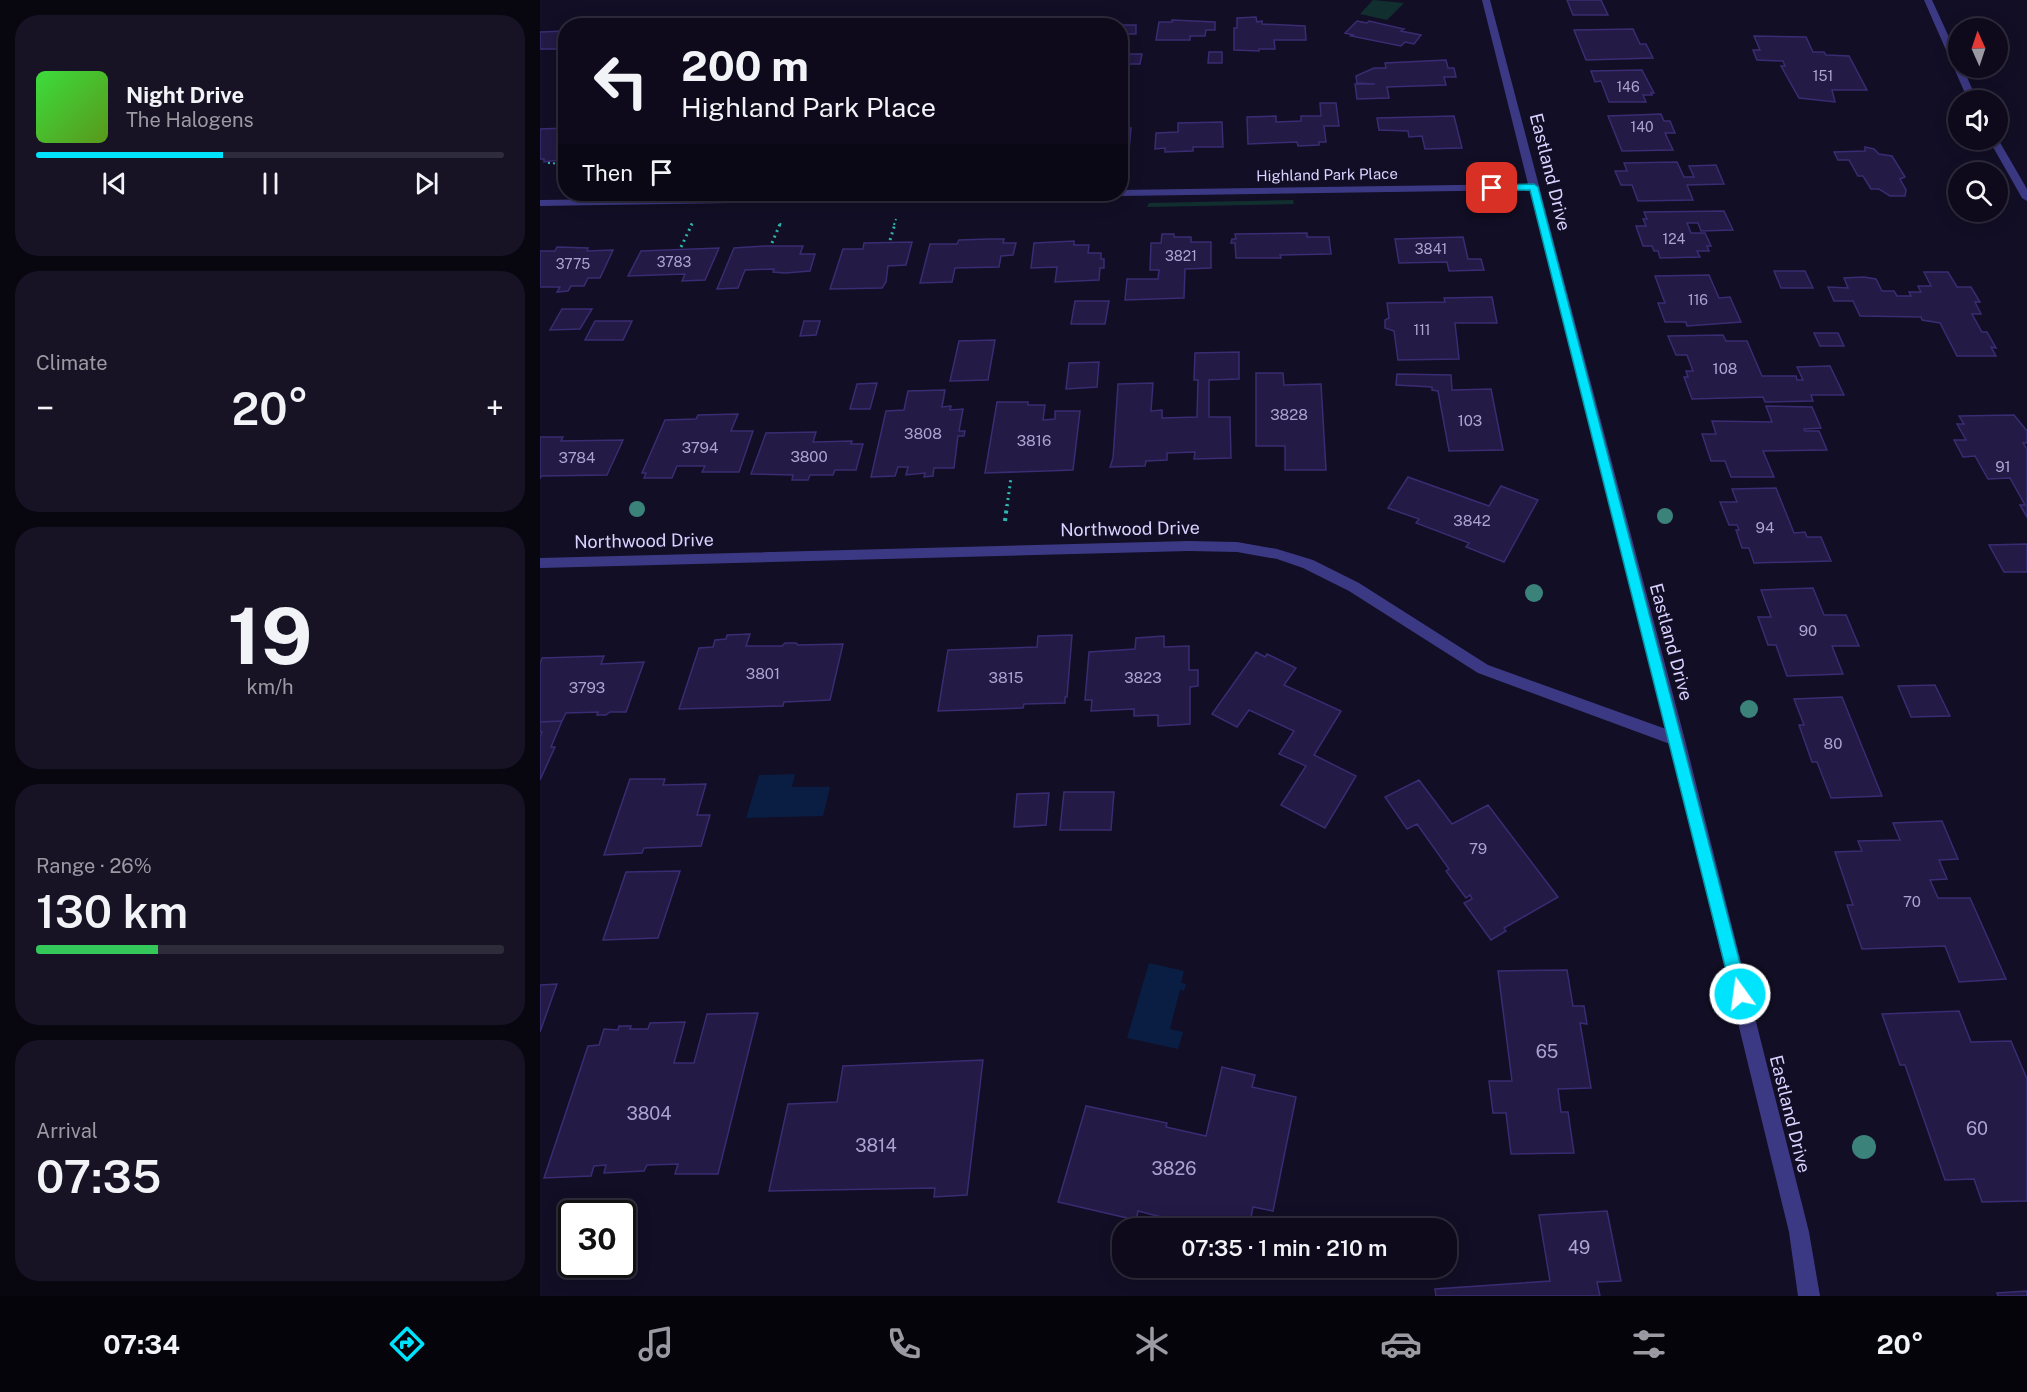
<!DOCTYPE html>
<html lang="en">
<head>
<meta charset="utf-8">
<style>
	body { margin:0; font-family:"Public Sans",sans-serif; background:#171325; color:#f1f3f6; height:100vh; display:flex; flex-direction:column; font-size:22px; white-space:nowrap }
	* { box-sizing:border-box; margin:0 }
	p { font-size:20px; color:#9b9aa3 }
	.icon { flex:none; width:33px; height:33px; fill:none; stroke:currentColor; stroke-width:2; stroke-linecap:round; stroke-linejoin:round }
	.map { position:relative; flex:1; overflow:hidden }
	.sheet { display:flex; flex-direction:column; gap:15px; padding:15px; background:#08060f; width:540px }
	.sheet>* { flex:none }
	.banner { position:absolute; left:18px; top:18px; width:570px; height:183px; border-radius:24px; box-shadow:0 3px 15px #0003,0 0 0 2px #2e2b3b; background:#0e0a1c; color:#f1f3f6; overflow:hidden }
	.needle { width:39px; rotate:357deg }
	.tools { position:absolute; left:1408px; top:18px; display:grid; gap:12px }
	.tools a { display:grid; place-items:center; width:60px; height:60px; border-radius:50%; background:#0e0a1c; box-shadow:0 3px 15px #0003,0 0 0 2px #2e2b3b; font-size:30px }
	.speed { position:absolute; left:18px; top:1200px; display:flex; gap:12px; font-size:30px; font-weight:700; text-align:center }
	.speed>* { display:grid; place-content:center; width:78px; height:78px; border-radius:50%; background:#0e0a1c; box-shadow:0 3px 15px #0003,0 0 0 2px #2e2b3b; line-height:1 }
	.speed .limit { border:3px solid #111; border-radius:9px; background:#fff; color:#111 }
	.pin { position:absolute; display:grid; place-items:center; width:51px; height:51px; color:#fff; margin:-26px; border-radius:12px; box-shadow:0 3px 9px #0006 }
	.me { position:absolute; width:66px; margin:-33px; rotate:346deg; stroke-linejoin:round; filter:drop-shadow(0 0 4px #0008) }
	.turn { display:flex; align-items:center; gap:21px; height:126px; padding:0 24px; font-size:27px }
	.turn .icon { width:78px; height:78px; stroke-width:2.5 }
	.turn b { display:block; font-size:42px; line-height:51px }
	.then { display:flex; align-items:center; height:57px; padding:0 24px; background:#0003; gap:12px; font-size:22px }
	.big { font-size:45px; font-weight:600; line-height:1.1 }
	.sheet .widget { flex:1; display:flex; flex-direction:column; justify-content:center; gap:9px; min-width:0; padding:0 21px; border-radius:24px; background:#171325 }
	.sheet .dial { align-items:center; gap:0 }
	.dial b { font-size:78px; line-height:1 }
	.song { display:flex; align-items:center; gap:18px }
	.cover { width:72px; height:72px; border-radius:9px; background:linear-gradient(135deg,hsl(120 70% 55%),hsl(90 70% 35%)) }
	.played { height:6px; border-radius:3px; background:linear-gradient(90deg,#00e3fd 40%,#2e2b3b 40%) }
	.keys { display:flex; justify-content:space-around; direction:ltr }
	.heat { display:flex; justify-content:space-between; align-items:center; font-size:33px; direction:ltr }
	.charge { height:9px; border-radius:4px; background:linear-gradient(90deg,#34c759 26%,#2e2b3b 0) }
	.trip { position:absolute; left:572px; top:1218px; width:345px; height:60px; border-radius:24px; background:#0e0a1c; box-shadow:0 3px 15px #0003,0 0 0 2px #2e2b3b; font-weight:600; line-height:60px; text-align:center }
	.tab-bar { display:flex; height:96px; justify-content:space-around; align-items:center; background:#06040b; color:#9b9aa3 }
	.tab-bar .icon { width:42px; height:42px }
	.tab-bar .active { color:#00e3fd }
	.tab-bar b { font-size:27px; color:#f1f3f6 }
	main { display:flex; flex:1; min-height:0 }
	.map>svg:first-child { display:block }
	.green { fill:#112f2e }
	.water { fill:#0a1e43 }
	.building { fill:#231a46; stroke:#3a2c72; stroke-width:1.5 }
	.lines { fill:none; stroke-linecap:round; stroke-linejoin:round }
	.path-far2 { stroke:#2eb7af; stroke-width:2; stroke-dasharray:2 3; stroke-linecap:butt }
	.path-far1 { stroke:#2eb7af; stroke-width:3; stroke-dasharray:2 4; stroke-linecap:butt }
	.path { stroke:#2eb7af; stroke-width:4; stroke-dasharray:3 4.5; stroke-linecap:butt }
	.street { fill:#3c3984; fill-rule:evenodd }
	.tree { fill:#3b827a }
	.route { fill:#00e3fd; stroke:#0094a4; stroke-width:1.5 }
	.labels { text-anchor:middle; stroke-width:6; stroke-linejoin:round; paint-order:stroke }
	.far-number-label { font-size:14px; fill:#aba4d1 }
	.far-street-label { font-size:15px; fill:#d8d2ff; stroke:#120e25 }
	.number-label { font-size:15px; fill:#aba4d1 }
	.street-label { font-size:18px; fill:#d8d2ff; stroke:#120e25 }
	.near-number-label { font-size:18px; fill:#aba4d1 }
</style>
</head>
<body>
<main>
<section class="sheet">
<div class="widget">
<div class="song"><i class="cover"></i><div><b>Night Drive</b><p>The Halogens</p></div></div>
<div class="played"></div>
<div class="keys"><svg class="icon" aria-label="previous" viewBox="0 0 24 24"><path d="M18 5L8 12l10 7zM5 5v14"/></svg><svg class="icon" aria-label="pause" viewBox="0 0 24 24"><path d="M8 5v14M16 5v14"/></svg><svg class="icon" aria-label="next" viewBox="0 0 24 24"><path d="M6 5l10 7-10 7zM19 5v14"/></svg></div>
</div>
<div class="widget"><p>Climate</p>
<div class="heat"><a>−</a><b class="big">20°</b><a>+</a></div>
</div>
<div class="widget dial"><b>19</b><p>km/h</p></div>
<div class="widget"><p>Range · 26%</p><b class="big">130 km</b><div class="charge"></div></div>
<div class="widget"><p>Arrival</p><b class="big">07:35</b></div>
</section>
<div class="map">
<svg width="1487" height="1296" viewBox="0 0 1487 1296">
	<rect width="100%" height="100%" fill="#120e25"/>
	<path class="green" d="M833 0 864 3 847 20 820 14Z
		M753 200 754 204 607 207 609 203Z"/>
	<path class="water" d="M255 774 252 787H290L283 816 206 818 219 775Z
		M609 963 644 971 641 983 646 984 644 991 640 990 630 1029 643 1032 638 1049 587 1038Z"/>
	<path class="building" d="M1027 0H1061L1068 15H1033Z
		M716 17 717 22 722 21V24L765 26 766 40H734L735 49H719V51L694 50V28H697V18Z
		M632 20 675 22V30H666L665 36H650V40H616L619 22H632Z
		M817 21 827 23 829 21 864 29 861 31 881 35 874 44 865 42 861 46 811 36 813 35 805 33Z
		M568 23V25H596V34H587V39H580V26H537Z
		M1093 29 1100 44H1106L1113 58 1046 60 1034 30Z
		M26 31V49H0V32Z
		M1214 36 1266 37 1273 52H1284L1286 55 1309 56 1327 90H1292L1295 102 1259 98 1241 66H1245L1243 61 1217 60 1213 50H1220Z
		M669 52H682V63H668Z
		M588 54H602L600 64H586Z
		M906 60 908 68H914L916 77H904L906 85 847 87 849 98 817 99 815 84H835L817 83 816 76 834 68H846L845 63Z
		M1102 70 1114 93H1111L1112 95H1103L1106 102H1069L1061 81 1055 82 1051 71Z
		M780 103H796L799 126H784L786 142H779V145L758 146 757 142 708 144 707 117 736 116V122L761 121V116H781Z
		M1121 114 1124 121H1130L1135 133H1125L1133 150 1082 151 1068 116Z
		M914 116 922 148 885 149 882 136 869 137 868 131 839 130 837 118Z
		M682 122 683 147H653V151L625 152V148L615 149 616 133 638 132V123Z
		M26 128V159L4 162V159H0V129Z
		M580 128H591L589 150H580Z
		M1325 147 1334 149 1339 154 1352 156 1365 177 1360 179 1366 190 1365 196H1350L1339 189H1331L1323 176H1318L1309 160H1298L1294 152 1325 151Z
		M1137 162 1144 177H1154L1149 166 1176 165 1184 184 1147 185 1153 200 1098 201 1092 185H1081L1075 171H1087L1084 163Z
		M1184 211 1193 230 1161 231 1158 223H1147L1151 233H1165L1171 246H1167L1169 251H1157L1160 257 1120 258 1118 251H1114L1112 246H1103L1096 226H1106L1103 219H1107L1104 212Z
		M767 233V237H789L791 254 740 255 741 258H696L695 243H691L692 239H696L695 234Z
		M622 234H634V237H651V242H671V268L645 269 644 298 585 300 587 279H618L619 270H610L611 243H621Z
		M923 237 928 259H941L944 270 909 271 907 262 859 263 855 239Z
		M450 239H464L463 243H476L473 255 461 256 459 267 415 268 412 282 380 283 390 244H417L419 240Z
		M534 241V245H549L548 253H561V259H564V268H560L559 280 515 282 517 267 491 268 494 243Z
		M372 242 366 265 348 266 346 282 342 288 290 289 303 249H323L324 243Z
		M224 246H263L260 254H275L270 271 245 273 233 272 234 269 205 270 198 288 177 289 194 248Z
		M17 247 48 248 47 251 73 250 60 278H48L44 286H31L28 291 17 292 20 287H0V251H15Z
		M179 248 165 280 142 281 145 274 88 276 101 251Z
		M1234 271H1265L1273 288H1241Z
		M1384 272H1408L1417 287H1431L1440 302H1435L1441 314H1432L1442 332H1447L1456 348 1451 347 1456 356H1417L1400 323 1382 320 1381 317 1320 316 1313 301H1294L1288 287 1308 288 1304 278 1324 277 1336 279 1342 291H1354L1357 296H1371L1369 292H1381L1378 286H1391Z
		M1169 275 1179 298 1190 297 1201 322 1147 326 1146 322H1125L1118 303H1125L1115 276Z
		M952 297 957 323H915L919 359 858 360 854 331 845 328V320L849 318 847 303 905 302 904 298Z
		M535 301H569L565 324H531Z
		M22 309H52L40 329 10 330Z
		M55 321H92L83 340H45Z
		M264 321H280L276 335 260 336Z
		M1274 333H1298L1304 346H1280Z
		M1183 335 1186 341H1207L1222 376H1256L1257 380H1263L1257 367 1290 366 1304 395H1271L1273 401 1225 402 1223 397 1152 399 1144 377H1148L1146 371H1153L1147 355H1136L1128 336Z
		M455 340 448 380 410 381 419 341Z
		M699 352V379L669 380V417H690L691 458 654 459 655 452 627 453V460L606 461 605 466 570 467 573 458 578 384 613 383 611 411 622 410V418L657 417 658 380H654L655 353Z
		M559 362 557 387 526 389 529 363Z
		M716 373H743L744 385 781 384 786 470H745V446H716Z
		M857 374 911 375 912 390 951 389 963 450 909 451 898 391 892 390V387L856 385Z
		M337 383 330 409H310L317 384Z
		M405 390 402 407 411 406 410 410 423 409 419 431H425L424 436H418L414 468H394L393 476 384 477 385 473 366 475 368 467H358L355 476 331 477 346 411 364 410 368 391Z
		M457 402H488V405H505L503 420 515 419V411H540L533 470 445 473Z
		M1226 406 1272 407 1281 428 1264 429 1265 431H1279L1287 450 1223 451 1234 477H1191L1185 461H1171L1162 434H1176L1172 421 1232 422Z
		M198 414 191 431H213L199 472H162L165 466H137L132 478H104L106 473H102L125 420 156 419 158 415Z
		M1474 415 1487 431V443H1483L1487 449V517L1480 505H1485L1470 478 1448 479 1435 456 1423 457 1414 440H1426L1417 424H1424L1419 416Z
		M276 432 273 442 312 441 311 444H323L316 470H295L293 475H270L268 480H252L253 475 211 474 226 433Z
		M0 437H23L21 441 83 440 67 475 1 476 0 479Z
		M868 477 949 506 961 486 998 500 964 562 926 547 929 543 876 523 879 519 848 508Z
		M1236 488 1254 533 1265 532 1267 537H1281L1291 561 1214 563 1209 548H1202L1196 530H1199L1197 525H1189L1180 502H1197L1192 489Z
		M1487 544V572H1464L1449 545Z
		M1273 588 1284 615H1306L1319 646H1292L1303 674 1247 676 1236 645H1228L1218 617H1231L1221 590Z
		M210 634 206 646H242L245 643H256L258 645 303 644 290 700 244 702 243 706 139 709 159 648 173 647 175 640 186 639 187 635Z
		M532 635 527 697H525V703L484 704 483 708 398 711 408 650 497 647 498 636Z
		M624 636V647L649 646V670H658V686L650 687V724L618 726V715L594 716V709L551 711 552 700H545L549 652 595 649 596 638Z
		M716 652 725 657 727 654 756 668 744 685 801 711 774 755 816 776 785 828 741 805 766 766 739 754 754 731 709 710 697 727 672 714Z
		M64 656 61 664 104 662 86 712H70L66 715H57L58 712 26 713 22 721 0 722V664L2 658Z
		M1395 685 1410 716 1371 717 1358 686Z
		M1302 697 1342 796 1291 798 1277 762H1272L1259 725H1264L1254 699Z
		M22 721 11 747H15L0 780V737L2 732H0V722Z
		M90 779H125L123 785 166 784 157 815H170L161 846 104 848 102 853 64 855Z
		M879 780 912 824 948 805 1018 897 964 928 966 931 951 940 924 903 932 899 930 895 926 898 906 871 909 869 877 824 867 829 845 797Z
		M524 792H574L571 830H520Z
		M509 793 506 825 474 827 477 794Z
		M1402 821 1418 859 1399 860 1407 879 1390 880 1398 898H1430L1466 979 1419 982 1405 946 1322 949 1307 905H1313L1295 852 1322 851 1318 841 1360 840 1353 823Z
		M140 871 118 938 63 940 86 872Z
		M1027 970 1033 1006H1044L1047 1024 1040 1023 1051 1088 1018 1089 1021 1112H1028L1034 1153 971 1154 966 1113H953L949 1081H972L958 971Z
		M17 984 0 1032V985Z
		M1419 1011 1431 1042 1471 1041 1487 1079V1201L1442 1202 1434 1179 1405 1180 1365 1065H1360L1342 1014Z
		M218 1013 178 1174H135L138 1164 107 1165 104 1171 64 1173 66 1165 54 1166 51 1176 4 1178 48 1046 59 1045 64 1029 78 1030 79 1026H91L90 1029H108L110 1023 145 1022 134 1063H154L167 1014Z
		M443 1060 427 1195 394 1197 395 1188 229 1191 248 1104 297 1102 303 1066Z
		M682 1067 715 1075 712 1087 756 1097 733 1211 713 1207 709 1228H655L656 1226 598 1211 596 1220 518 1202 546 1106 627 1123 626 1127 666 1136Z
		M1067 1211 1081 1281 1057 1282 1060 1296H896L895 1289 1010 1281 999 1215Z
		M1487 1291V1296H1458L1457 1293Z"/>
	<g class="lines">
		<path class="path-far2" d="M8 163 26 164
			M151 225 152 223
			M240 225 241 222
			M354 225 356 219"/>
		<path class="path-far1" d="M350 240 355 224
			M232 243 240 224
			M141 247 152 224
			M467 506 471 478"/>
		<path class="path" d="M465 521 467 505"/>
		<path class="street" d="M942 0H950L1145 740 1269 1232 1280 1296H1258L1249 1232 1130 744 938 673 809 591 763 568 737 559 697 552 649 551 0 568V558L649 541 697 542 737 549 773 560 819 583 948 665 1126 729 990 190 580 196 575 194H580V190L988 184Z
			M1384 0H1392L1419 59V68H1423L1437 100H1428Z
			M1458 139 1487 189V201L1482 198 1449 140Z
			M399 194H573L568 197 0 206V200Z"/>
	</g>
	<g class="tree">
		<circle cx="97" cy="509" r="8"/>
		<circle cx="1125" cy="516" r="8"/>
		<circle cx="994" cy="593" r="9"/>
		<circle cx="1209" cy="709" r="9"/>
		<circle cx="1324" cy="1147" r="12"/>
	</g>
	<path class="route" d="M994 184 998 187 1208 994 1206 999 1200 1002 1194 999 1192 994 990 190 952 191 947 188 952 185Z"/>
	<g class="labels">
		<g class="far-number-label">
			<text x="1283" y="81">151</text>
			<text x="1088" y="92">146</text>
			<text x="1102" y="132">140</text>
			<text x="1134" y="244">124</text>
			<text x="891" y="254">3841</text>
			<text x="641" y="261">3821</text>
			<text x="134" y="267">3783</text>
			<text x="33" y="269">3775</text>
			<text x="1158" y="305">116</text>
			<text x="882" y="335">111</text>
		</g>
		<g class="far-street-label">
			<text transform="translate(787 175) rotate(-1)" y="5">Highland Park Place</text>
		</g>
		<g class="number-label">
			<text x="1185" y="374">108</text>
			<text x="749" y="420">3828</text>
			<text x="930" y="426">103</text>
			<text x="383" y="439">3808</text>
			<text x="494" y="446">3816</text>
			<text x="160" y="453">3794</text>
			<text x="269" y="462">3800</text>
			<text x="37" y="463">3784</text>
			<text x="1463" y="472">91</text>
			<text x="932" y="526">3842</text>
			<text x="1225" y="533">94</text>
			<text x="1268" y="636">90</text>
			<text x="223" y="679">3801</text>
			<text x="466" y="683">3815</text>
			<text x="603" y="683">3823</text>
			<text x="47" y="693">3793</text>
			<text x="1293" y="749">80</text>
			<text x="938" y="854">79</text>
			<text x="1372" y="907">70</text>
		</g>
		<g class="street-label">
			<text transform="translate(1010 172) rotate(76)" y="6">Eastland Drive</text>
			<text transform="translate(590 529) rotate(-1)" y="6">Northwood Drive</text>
			<text transform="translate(104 541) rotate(-1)" y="6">Northwood Drive</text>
			<text transform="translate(1131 642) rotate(75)" y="6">Eastland Drive</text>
			<text transform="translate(1250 1114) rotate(76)" y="6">Eastland Drive</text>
		</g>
		<g class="near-number-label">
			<text x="1007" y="1058">65</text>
			<text x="109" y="1120">3804</text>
			<text x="1437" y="1135">60</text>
			<text x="336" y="1152">3814</text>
			<text x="634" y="1175">3826</text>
			<text x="1039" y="1254">49</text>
		</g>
	</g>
</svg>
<div class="tools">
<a><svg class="needle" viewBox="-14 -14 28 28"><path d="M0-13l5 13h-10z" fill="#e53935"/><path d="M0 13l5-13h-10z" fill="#9b9aa3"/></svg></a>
<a><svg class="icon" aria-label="sound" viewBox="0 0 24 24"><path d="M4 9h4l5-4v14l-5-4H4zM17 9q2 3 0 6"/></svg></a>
<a><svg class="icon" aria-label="search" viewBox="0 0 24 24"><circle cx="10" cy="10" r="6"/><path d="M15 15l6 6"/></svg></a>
</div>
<div class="speed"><div class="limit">30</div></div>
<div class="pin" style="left:952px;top:188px;background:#d93025"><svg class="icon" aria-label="arrive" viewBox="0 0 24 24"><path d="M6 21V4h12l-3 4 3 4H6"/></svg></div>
<svg class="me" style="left:1200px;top:994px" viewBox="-20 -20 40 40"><circle r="17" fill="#00e3fd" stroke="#fff" stroke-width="3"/><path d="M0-11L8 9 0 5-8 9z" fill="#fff"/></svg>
<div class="trip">07:35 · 1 min · 210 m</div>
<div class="banner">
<div class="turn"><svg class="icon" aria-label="left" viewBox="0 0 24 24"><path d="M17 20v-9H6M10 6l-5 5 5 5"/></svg><div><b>200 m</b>Highland Park Place</div></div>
<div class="then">Then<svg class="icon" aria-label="arrive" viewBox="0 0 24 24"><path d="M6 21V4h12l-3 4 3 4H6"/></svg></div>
</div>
</div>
</main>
<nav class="tab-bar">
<b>07:34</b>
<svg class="icon active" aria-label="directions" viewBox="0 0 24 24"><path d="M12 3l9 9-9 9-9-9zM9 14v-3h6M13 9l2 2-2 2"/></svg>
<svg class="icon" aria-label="music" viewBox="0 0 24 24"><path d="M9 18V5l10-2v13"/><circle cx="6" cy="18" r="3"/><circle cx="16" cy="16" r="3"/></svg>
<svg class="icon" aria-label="phone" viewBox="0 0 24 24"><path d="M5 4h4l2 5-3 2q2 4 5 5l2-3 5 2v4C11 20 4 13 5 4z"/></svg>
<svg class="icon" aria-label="climate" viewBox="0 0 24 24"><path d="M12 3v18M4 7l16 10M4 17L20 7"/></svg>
<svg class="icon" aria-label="car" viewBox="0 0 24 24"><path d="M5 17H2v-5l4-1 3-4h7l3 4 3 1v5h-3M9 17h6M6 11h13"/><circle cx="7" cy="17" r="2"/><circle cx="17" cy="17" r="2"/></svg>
<svg class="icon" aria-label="filters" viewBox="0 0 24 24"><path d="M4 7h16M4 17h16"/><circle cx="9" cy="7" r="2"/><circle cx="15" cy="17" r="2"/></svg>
<b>20°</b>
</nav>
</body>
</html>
